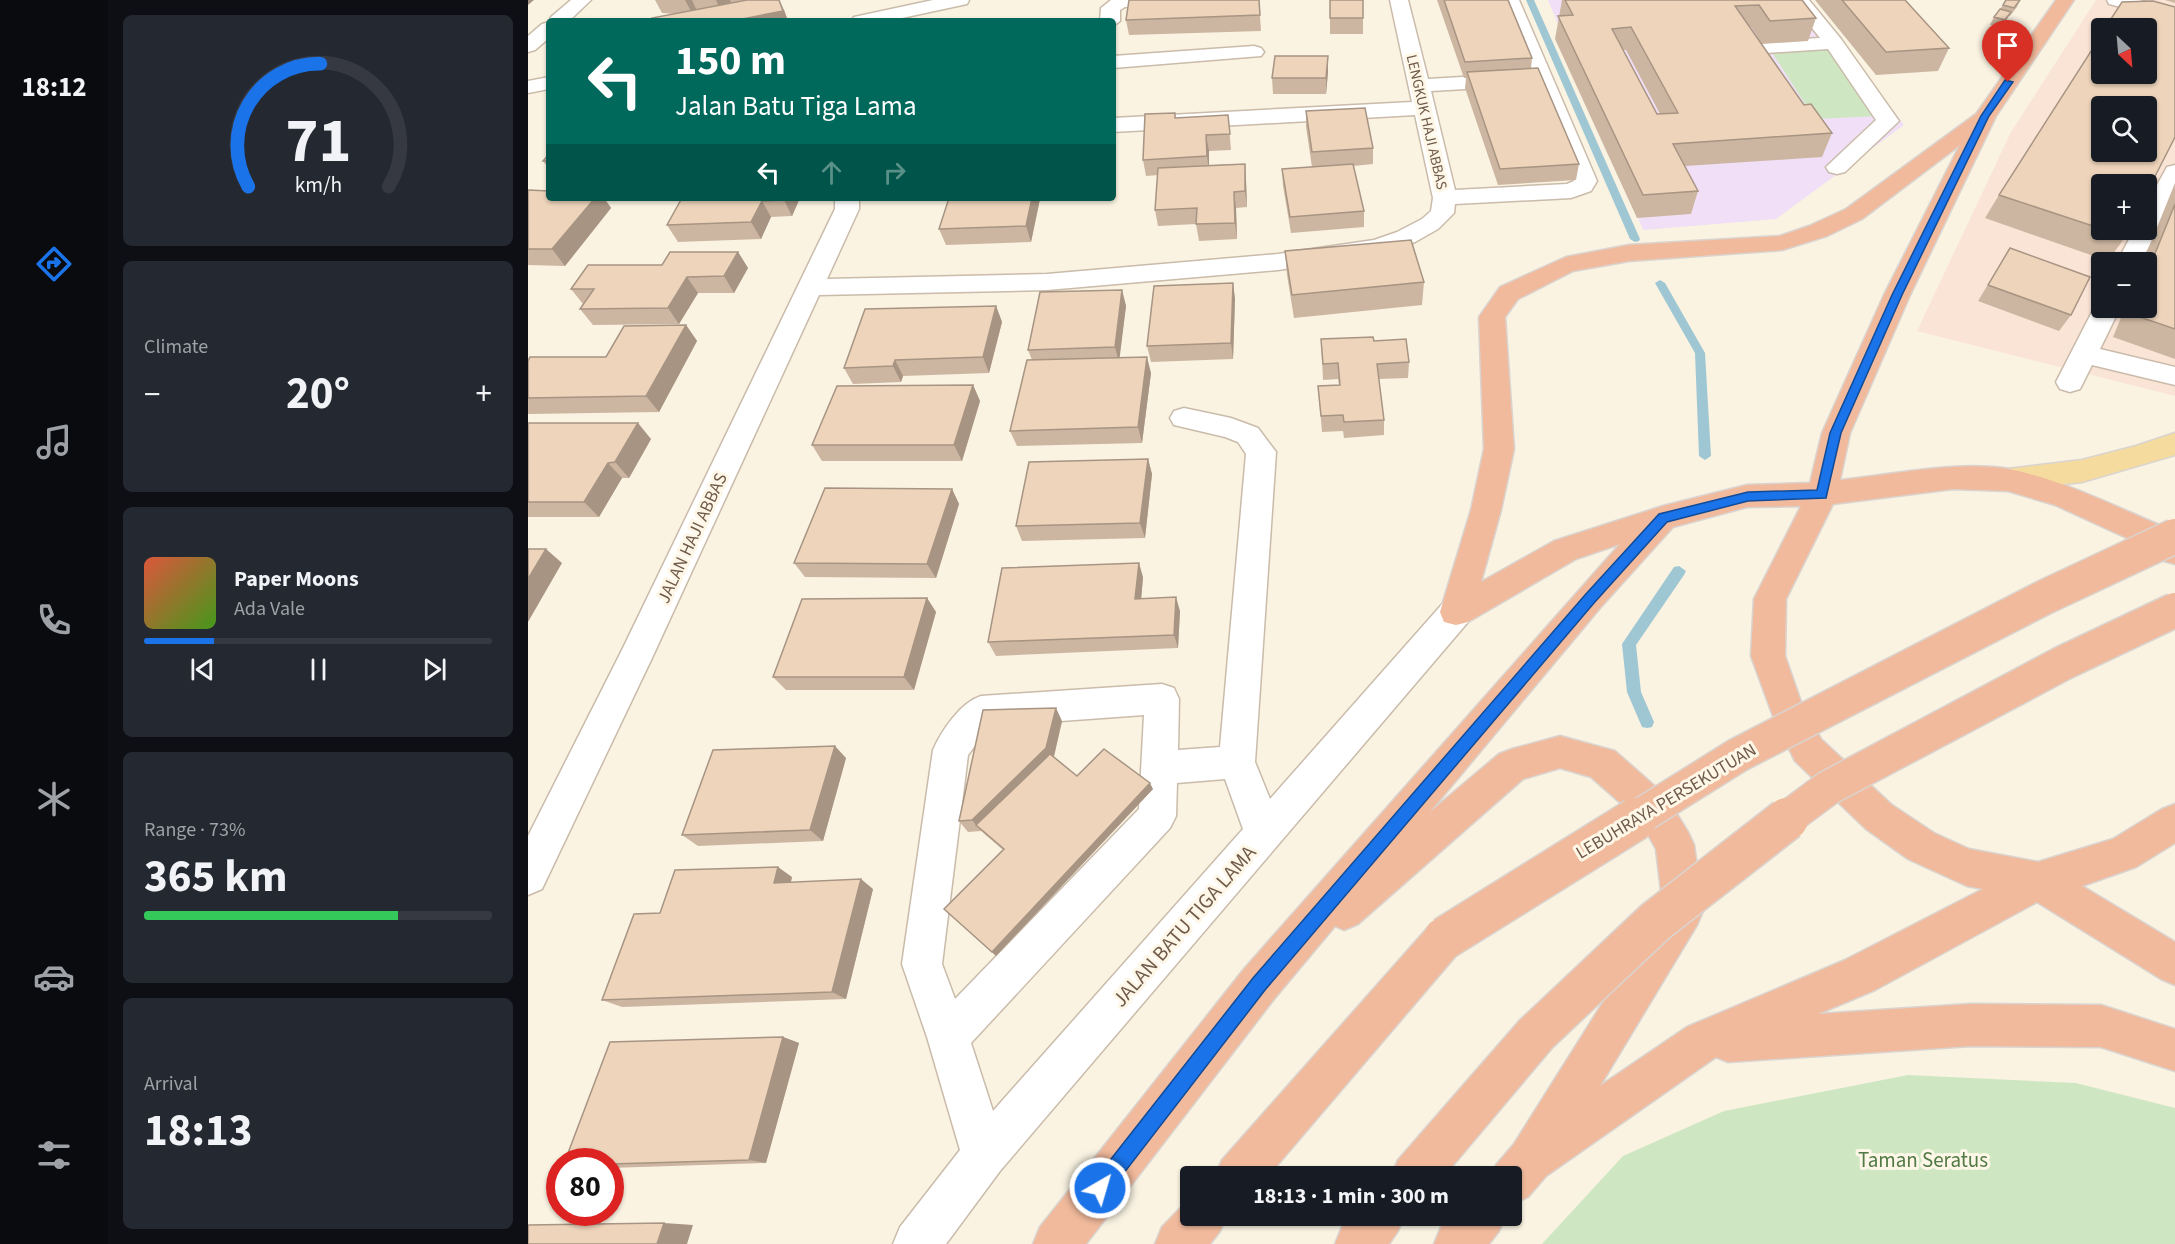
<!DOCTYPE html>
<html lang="en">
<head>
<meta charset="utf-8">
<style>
	body { margin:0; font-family:"Source Sans 3",sans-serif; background:#242831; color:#f1f3f6; height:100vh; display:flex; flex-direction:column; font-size:22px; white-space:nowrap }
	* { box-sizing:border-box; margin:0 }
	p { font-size:20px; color:#9ea1a6 }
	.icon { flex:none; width:33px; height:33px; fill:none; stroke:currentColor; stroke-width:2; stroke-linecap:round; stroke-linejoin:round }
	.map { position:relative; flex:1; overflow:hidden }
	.details { display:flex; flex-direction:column; gap:15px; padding:15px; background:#0d0f14; width:420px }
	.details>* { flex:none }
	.hud { position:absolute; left:18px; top:18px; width:570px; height:183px; border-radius:6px; box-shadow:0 2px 4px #0004; background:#00695c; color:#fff; overflow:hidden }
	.needle { width:39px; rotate:154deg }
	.controls { position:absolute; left:1563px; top:18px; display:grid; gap:12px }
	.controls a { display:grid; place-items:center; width:66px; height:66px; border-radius:6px; background:#171b24; box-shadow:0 2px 4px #0004; font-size:30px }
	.speed { position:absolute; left:18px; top:1148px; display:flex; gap:12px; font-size:30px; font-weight:700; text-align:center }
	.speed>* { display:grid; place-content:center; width:78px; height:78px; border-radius:50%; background:#171b24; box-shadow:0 2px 4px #0004; line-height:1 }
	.speed .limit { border:9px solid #d22; background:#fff; color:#111 }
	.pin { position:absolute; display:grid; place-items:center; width:51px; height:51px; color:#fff; margin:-62px -26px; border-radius:50% 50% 50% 0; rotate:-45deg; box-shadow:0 0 6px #0007 }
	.pin .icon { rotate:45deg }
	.me { position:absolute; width:66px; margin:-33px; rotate:38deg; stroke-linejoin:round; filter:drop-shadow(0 0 4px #0008) }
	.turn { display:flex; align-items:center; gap:21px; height:126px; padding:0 30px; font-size:27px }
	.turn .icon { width:78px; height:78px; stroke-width:2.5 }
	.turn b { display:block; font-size:42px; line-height:51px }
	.lanes { display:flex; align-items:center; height:57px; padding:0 30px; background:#0003; justify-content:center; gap:30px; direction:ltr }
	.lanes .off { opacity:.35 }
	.big { font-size:45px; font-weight:700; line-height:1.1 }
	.details .tile { flex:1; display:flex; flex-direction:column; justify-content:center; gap:9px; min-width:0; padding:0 21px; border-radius:9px; background:#242831 }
	.details .dial { align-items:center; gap:0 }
	.dial svg { height:156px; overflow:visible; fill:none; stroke:#363941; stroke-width:7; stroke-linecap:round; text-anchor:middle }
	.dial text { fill:#f1f3f6; stroke:none }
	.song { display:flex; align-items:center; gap:18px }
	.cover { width:72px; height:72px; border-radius:9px; background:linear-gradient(135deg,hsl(10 70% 55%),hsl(100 70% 35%)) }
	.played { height:6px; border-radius:3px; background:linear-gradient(90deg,#1a73e8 20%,#363941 20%) }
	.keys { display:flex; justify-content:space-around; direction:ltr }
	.heat { display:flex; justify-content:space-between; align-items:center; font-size:33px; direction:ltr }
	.charge { height:9px; border-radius:4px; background:linear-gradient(90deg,#34c759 73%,#363941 0) }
	.trip { position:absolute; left:652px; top:1166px; width:342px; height:60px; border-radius:6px; background:#171b24; box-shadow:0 2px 4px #0004; font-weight:700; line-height:60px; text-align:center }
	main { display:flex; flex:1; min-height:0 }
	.dock { display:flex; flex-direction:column; width:108px; justify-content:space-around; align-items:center; background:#090b0e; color:#9ea1a6 }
	.dock .icon { width:42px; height:42px }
	.dock .on { color:#1a73e8 }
	.dock b { font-size:27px; color:#f1f3f6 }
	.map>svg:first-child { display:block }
	.commercial { fill:#fae4d6; fill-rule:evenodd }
	.education { fill:#f0dff6 }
	.green { fill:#cee7c2 }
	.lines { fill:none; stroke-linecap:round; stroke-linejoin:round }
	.stream { fill:#9fc7d3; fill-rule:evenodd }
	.minor-casing { stroke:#cabbaa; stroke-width:3 }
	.major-casing { stroke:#dad4d0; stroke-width:3 }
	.highway-casing { stroke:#dad4d0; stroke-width:3 }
	.minor { fill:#fff; fill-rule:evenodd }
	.major { fill:#f5dc9e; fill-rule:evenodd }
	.highway { fill:#f1ba9c; fill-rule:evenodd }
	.highway-bridge-far1-casing { stroke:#dad4d0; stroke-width:37; stroke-linecap:butt }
	.highway-bridge-casing { stroke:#dad4d0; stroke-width:45; stroke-linecap:butt }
	.highway-bridge-far1 { stroke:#f1ba9c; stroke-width:34 }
	.highway-bridge { stroke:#f1ba9c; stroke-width:42 }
	.wall { fill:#cdb6a1; fill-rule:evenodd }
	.shaded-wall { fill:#a79483 }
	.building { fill:#eed4bb; stroke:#a79483; stroke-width:1.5; fill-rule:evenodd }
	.route { fill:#1a73e8; stroke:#114b97; stroke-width:1.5 }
	.labels { text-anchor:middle; stroke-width:6; stroke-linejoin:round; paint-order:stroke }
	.far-street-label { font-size:15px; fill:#705b4a; stroke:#fef7e8 }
	.street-label { font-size:18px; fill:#705b4a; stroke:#fef7e8 }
	.near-street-label { font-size:21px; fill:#705b4a; stroke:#fef7e8 }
	.near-park-label { font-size:21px; fill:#527a46; stroke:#fef7e8 }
</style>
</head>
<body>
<main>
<nav class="dock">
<b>18:12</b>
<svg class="icon on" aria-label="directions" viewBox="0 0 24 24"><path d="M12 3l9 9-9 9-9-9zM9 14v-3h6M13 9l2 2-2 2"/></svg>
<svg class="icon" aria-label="music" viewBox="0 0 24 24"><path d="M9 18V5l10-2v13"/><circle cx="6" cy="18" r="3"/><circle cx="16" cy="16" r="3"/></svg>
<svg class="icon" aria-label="phone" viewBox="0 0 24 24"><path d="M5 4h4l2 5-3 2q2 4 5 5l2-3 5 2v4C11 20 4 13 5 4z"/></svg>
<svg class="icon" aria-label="climate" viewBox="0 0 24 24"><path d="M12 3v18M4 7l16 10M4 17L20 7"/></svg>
<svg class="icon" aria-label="car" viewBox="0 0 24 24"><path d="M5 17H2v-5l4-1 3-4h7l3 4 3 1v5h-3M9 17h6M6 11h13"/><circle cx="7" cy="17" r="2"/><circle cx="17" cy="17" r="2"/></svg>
<svg class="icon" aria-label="filters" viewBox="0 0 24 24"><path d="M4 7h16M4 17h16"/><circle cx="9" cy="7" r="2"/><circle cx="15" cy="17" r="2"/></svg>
</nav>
<section class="details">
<div class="tile dial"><svg viewBox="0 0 100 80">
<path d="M14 69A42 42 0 1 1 86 69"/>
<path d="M14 69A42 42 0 0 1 51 6" stroke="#1a73e8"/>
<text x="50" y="56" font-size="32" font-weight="700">71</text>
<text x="50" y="72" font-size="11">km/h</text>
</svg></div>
<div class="tile"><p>Climate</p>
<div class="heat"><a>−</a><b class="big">20°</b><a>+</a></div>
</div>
<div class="tile">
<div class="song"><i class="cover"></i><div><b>Paper Moons</b><p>Ada Vale</p></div></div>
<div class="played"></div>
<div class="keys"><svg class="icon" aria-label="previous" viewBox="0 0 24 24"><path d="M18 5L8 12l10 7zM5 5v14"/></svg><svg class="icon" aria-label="pause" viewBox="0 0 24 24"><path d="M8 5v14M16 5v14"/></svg><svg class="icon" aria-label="next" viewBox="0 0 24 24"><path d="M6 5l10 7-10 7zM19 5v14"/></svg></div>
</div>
<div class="tile"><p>Range · 73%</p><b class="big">365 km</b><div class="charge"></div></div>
<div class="tile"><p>Arrival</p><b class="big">18:13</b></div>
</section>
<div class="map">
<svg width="1647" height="1244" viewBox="0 0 1647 1244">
	<rect width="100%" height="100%" fill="#faf3e2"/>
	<path class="commercial" d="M1568 0H1647V396L1389 331 1483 132ZM1574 28H1618V74H1574ZM1574 106H1618V152H1574ZM1574 184H1618V230H1574ZM1574 262H1618V308H1574Z"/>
	<path class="education" d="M1020 0H1282L1376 125 1248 219 1115 230Z"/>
	<path class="green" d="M1305 48 1353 116 1287 119 1243 51Z
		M1380 1075 1548 1083 1647 1108V1244H1014L1095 1156 1196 1111Z"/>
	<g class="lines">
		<path class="stream" d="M998 0H1006L1112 239 1111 241 1107 242 1102 239Z
			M1132 280 1137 283 1177 353 1183 456 1177 460 1171 456 1167 353 1127 283Z
			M1151 566 1158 571 1156 575 1108 645 1113 692 1126 722 1124 727 1119 728 1114 727 1099 692 1094 644 1146 567Z"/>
		<defs>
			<path id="minor" d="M43 0H63L41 21 21 22 23 17Z
				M405 0H441L439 4 360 21H323L326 17Z
				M583 0H646L644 4 597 7 592 10V21L585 26V21H572L573 8Z
				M862 0H880L900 79 1003 73 973 0H991L1069 181 1063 191 1043 198 927 204 926 213 910 229 887 242 850 255 750 270 519 290 291 295 124 658 14 889 0 895V836L94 650 307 209V198H331V209L299 279 519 274 750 254 846 240 869 232 894 219 903 211 905 198 887 115 585 132V118L884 102ZM1008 85 1046 181 1039 184 927 190 903 91Z
				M1262 0H1281L1313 39 1371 121 1317 172 1309 174 1301 172 1298 167 1348 120 1300 49 1238 53 1231 51 1228 47 1231 43 1238 41 1292 38Z
				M1579 0H1611L1647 9V21L1581 4Z
				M21 22V38L7 50 0 52V36L14 24Z
				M726 46 733 48 736 52 733 56 585 68V56Z
				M21 77V89L0 93V81Z
				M1647 165V195L1613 262H1589L1606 230H1618V205L1639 167Z
				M1574 301V308H1592L1572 349 1647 367V385L1564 365 1552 389 1542 392 1532 389 1528 382 1566 308Z
				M656 408 703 418 730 428 748 452 727 762 742 799 916 602 928 599 940 602 944 612 940 622 472 1171 418 1244H365L372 1227 432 1150 399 1037 374 964 405 750C414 730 432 703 453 696L634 684 646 688 651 699 650 750 692 747 718 454 710 442 697 437 646 425 642 418 646 411ZM616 715 611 809 427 999 414 964 440 755 462 726ZM697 779 715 829 465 1111 443 1043 642 828 648 816 649 783Z"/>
			<path id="major" d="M1647 433V455L1554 482 1480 491 1469 488 1465 480 1469 472 1480 469 1554 460 1608 446Z"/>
			<path id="highway" d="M1528 0H1546L1468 116 1382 295 1322 433 1312 480C1361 475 1434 460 1481 469 1535 480 1586 506 1636 527L1647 535V564L1636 561 1614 545 1527 505 1480 491 1425 489 1305 504 1258 599 1257 656 1273 702 1293 739 1364 805 1406 833 1441 849 1510 862 1585 839 1634 809 1647 804V843L1608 867 1554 886 1647 942V985L1633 979 1509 902 1347 990 1290 1014 1443 1004 1573 1005 1647 1029V1071L1573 1047 1443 1046 1200 1062 1188 1057 1018 1176 1000 1197 984 1204V1176H963L968 1165 986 1144 1135 907 1128 849 1112 820 1063 777 1032 768 995 779 830 924 816 930 807 926 746 999 558 1244H505L512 1227 716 969 1092 544 1048 559 940 622 928 625 916 622 912 612 943 510 956 449 951 317 972 287 1038 257 1101 245 1252 236 1281 226 1318 209 1448 114ZM1432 145 1356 295 1294 433 1282 483 1219 485 1135 506 1026 541 953 582 973 510 986 449 977 317 990 299 1045 271 1101 261 1254 250 1299 236 1334 219ZM1273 506 1226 599 1223 656 1245 716 1267 761 1338 829 1380 859 1439 886 1455 889 1317 960 1159 1027 1072 1086 1169 925 1175 911 1166 845 1160 832 1138 796 1087 751 1032 736 984 749 971 754 901 813 1072 608 1145 527 1219 507Z
				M917 918 931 924 937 938 931 952 740 1176H687L694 1160 903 924Z
				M1008 1013 1023 1019 1029 1034 1023 1049 916 1176H863L870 1160 993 1019Z
				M663 1197V1215H699L692 1231 682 1244H627L634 1227Z
				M824 1215H877L870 1231 861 1244H807L814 1227Z
				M924 1215H978L971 1231 961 1244H906L913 1227Z"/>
		</defs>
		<use href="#minor" class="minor-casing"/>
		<use href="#major" class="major-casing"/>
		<use href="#highway" class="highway-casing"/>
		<use href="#minor" class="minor"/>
		<use href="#major" class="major"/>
		<use href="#highway" class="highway"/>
		<defs>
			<path id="highway-bridge-far1" d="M1106 820 1210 755 1517 597 1647 536
				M1257 820 1300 788 1535 663 1647 610"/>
			<path id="highway-bridge" d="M917 938 1108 819
				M1008 1034 1128 921 1259 819"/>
		</defs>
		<use href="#highway-bridge-far1" class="highway-bridge-far1-casing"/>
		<use href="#highway-bridge" class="highway-bridge-casing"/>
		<use href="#highway-bridge-far1" class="highway-bridge-far1"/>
		<use href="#highway-bridge" class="highway-bridge"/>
	</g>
	<path class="wall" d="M127 0H214L213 1 256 10 260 21H125L147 14 134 13Z
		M731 0 733 31 601 35 598 20Z
		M802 0 835 18V34H802Z
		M909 0H980L1004 58 1003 68 1051 164 1048 180 970 185 937 88 938 78H936Z
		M1034 0H1274L1288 18 1280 41 1234 44 1223 27 1222 28 1276 105 1304 133 1294 157 1157 166 1170 191 1163 214 1109 218 1027 39ZM1095 50H1098L1132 114H1129Z
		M1287 0H1377L1421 48 1410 71 1348 75Z
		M1492 0 1489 7 1482 16H1481L1473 28 1462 25 1466 17 1475 5Z
		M1637 0H1647V3Z
		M800 56V72L798 94H745L744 78Z
		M778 111 845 148V164L825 166 836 211V227L763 233 755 186 754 169 784 167 778 127Z
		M700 115 703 150 681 151V165L717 164 718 180 719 207 708 208 709 239 671 241 668 224 630 226 627 210 630 175 618 176 615 160 648 118Z
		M21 154V169L15 161Z
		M1647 183V359L1585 337 1597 308H1618V262H1615Z
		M0 190 21 198H76L83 208 37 266 0 265Z
		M1471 195 1597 237 1580 261 1457 218Z
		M154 198H272L264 216 243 217 233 239 150 242 139 225Z
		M512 199 503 242 418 245 411 229Z
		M1482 248 1543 315 1531 331 1450 301Z
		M757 251 896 282 894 305 766 318 759 275Z
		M210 252 220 268 206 293H170L151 324 65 325 52 309 55 304 43 289 134 265Z
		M705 283 707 299 705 359 623 362 619 346Z
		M594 290 598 306 591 358 623 373 614 443 489 446 482 431 504 360 500 350Z
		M468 306 474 322 461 373 375 376 373 382 325 384 316 368Z
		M158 325 169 341 131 412 0 414V361L78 357Z
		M793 339 846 341 881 362 880 378 851 379 856 420V435L816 438 815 431 794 432 790 386 811 385 810 379 795 380Z
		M445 385 452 401 434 461H294L284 445Z
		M0 423 123 439 101 478H94L71 517H0Z
		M620 459 624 474 617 538 494 541 488 526Z
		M424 489 431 504 408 578 277 577 266 563Z
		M615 577 613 599 652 611 650 648 468 656 460 642Z
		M399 598 408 612 386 690H258L245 677Z
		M534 721 526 757 549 776 625 789 468 956 416 909 475 850 453 831 440 832 431 821Z
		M318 758 295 841 170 846 154 835Z
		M264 877 263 882 345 889 318 999 94 1007 74 1000 132 913Z
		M255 1037 271 1043 238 1163 82 1168V1161Z"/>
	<path class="shaded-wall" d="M0 0H6L0 5Z
		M157 0H164L169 11 165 15Z
		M188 0H202L203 2 193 12Z
		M251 0 256 10 260 21H204Z
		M800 56V72L798 94V78Z
		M678 135 681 151V172L679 156Z
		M717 164 718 180 719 207 717 191Z
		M706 192 708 208 709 239 707 223Z
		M67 198H76L83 208 37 266 24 249Z
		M257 198H272L264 216 256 200Z
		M504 198H512V199L503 242 498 226Z
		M234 201 243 217 233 239 223 222Z
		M210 252 220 268 206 293 196 276Z
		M159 277 170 293 151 324 140 308Z
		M705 283 707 299 705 359 703 343Z
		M594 290 598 306 591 363 587 347Z
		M468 306 474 322 461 373 455 357Z
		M158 325 169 341 131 412 118 396Z
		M619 357 623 373 614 443 610 427Z
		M367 360 375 376 373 382 365 366Z
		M445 385 452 401 434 461 426 445Z
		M110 423 123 439 101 478 87 462Z
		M620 459 624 474 617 538 612 523Z
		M80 463 94 478 71 517 56 502Z
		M424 489 431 504 408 578 399 564Z
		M18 549 34 563 0 622V579Z
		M611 563 615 577 612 613 607 599Z
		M648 597 652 611 650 648 646 635Z
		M399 598 408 612 386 690 376 677Z
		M528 708 534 721 525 760 448 825 444 820Z
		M307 746 318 758 295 841 282 830Z
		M622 783 625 789 468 956 464 952Z
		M250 867 264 877 260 893 246 883Z
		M333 879 345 889 318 999 304 992Z
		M255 1037 271 1043 238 1163 221 1160Z
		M136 1223 165 1225 159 1244H129Z"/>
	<path class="building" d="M219 0H251L255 11 204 21H125L124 18Z
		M601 0H731L732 15 598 20Z
		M802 0H835V18H802Z
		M916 0H980L1004 58 937 62Z
		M1037 0H1274L1288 18 1242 21 1231 5 1207 6 1276 105 1283 104 1304 133 1145 144 1170 191 1115 195 1030 16 1045 15ZM1103 27 1150 113 1129 114 1084 29Z
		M1314 0H1377L1421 48 1358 52Z
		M1478 0H1492L1486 8 1475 5Z
		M1625 1 1647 7V137L1618 194V184H1574V229L1471 195 1574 34V74H1618V28H1577L1594 2ZM1574 106H1618V152H1574Z
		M1472 9 1483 12 1477 20 1466 17Z
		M747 56H800L798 78H744Z
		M1010 68 1051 164 972 169 939 72Z
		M837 108 845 148 784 152 778 111Z
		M647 113V118L700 115 702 134 678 135 679 156 615 160 617 114Z
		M21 154V161H15Z
		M717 164V191L706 192 707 223 668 224 669 208 627 210 630 168Z
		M825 164 836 211 762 217 754 169Z
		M0 190 21 191V198H67L24 249H0Z
		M154 198H257L256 200 234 201 223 222 139 225Z
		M421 198H504L498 226 411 229Z
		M1647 204V329L1603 314 1606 308H1618V276Z
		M1575 230H1601L1597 237Z
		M883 240 896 282 764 295 757 251Z
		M1482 248 1562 277 1543 315 1460 285Z
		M142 252H210L196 276 159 277 140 308 52 309 66 289H43L60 265H134Z
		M705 283 703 343 619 346 626 286Z
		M594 290 587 347 500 350 512 292Z
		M468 306 455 357 367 360 365 366 316 368 337 309Z
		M158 325 118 396 0 398V361L2 357H78L96 326Z
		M845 337 846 341 878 339 881 362 849 364 856 420 816 422 815 415 793 416 790 386 812 385 810 363 795 364 793 339Z
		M619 357 610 427 482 431 499 360Z
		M445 385 426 445H284L309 386Z
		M0 423H110L87 462 80 463 56 502H0Z
		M620 459 612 523 488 526 501 462Z
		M297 488 424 489 399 564 266 563Z
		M0 549H18L0 579Z
		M611 563 607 599 648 597 646 635 460 642 474 568Z
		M399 598 376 677H245L274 599Z
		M528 708 518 748 444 820 431 821 455 710Z
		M307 746 282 830 154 835 185 750Z
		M576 749 622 783 464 952 416 909 476 849 448 825 522 754 549 776Z
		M250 867 246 883 333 879 304 992 74 1000 106 914 132 913 147 870Z
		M255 1037 221 1160 82 1164V1161H37L82 1042Z
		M136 1223 129 1244H0V1225Z"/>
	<path class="route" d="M1477 80 1485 82 1461 116 1374 295 1313 433 1298 498 1220 501 1139 522 1066 603 737 990 579 1195 572 1198 565 1195 562 1188 565 1182 725 978 1057 595 1131 514 1220 492 1289 490 1302 433 1364 295 1453 116Z"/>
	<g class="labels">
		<g class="far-street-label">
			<text transform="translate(899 122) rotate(77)" y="5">LENGKUK HAJI ABBAS</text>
		</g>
		<g class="street-label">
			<text transform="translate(164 538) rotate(-65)" y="6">JALAN HAJI ABBAS</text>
			<text transform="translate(1138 801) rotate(-31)" y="6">LEBUHRAYA PERSEKUTUAN</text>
		</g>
		<g class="near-street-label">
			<text transform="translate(656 926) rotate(-49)" y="7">JALAN BATU TIGA LAMA</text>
		</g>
		<g class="near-park-label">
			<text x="1395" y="1167">Taman Seratus</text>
		</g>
	</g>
</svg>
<div class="controls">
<a><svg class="needle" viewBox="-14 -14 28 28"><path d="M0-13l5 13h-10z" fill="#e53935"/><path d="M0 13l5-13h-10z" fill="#9ea1a6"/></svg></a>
<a><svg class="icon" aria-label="search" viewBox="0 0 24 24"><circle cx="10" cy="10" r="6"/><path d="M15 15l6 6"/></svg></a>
<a>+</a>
<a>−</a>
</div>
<div class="speed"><div class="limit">80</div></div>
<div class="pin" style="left:1480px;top:82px;background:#d93025"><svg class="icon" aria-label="arrive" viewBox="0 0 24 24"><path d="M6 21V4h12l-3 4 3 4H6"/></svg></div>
<svg class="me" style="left:572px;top:1188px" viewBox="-20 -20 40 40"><circle r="17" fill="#1a73e8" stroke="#fff" stroke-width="3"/><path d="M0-11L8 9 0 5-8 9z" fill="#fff"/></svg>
<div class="trip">18:13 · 1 min · 300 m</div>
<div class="hud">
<div class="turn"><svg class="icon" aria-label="left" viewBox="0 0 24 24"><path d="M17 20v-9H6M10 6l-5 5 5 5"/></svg><div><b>150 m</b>Jalan Batu Tiga Lama</div></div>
<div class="lanes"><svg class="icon" aria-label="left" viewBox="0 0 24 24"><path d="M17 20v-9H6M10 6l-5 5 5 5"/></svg><svg class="icon off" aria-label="ahead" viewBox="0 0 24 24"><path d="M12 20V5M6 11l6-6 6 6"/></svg><svg class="icon off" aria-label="right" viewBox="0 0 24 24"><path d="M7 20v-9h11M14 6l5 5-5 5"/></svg></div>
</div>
</div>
</main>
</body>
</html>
